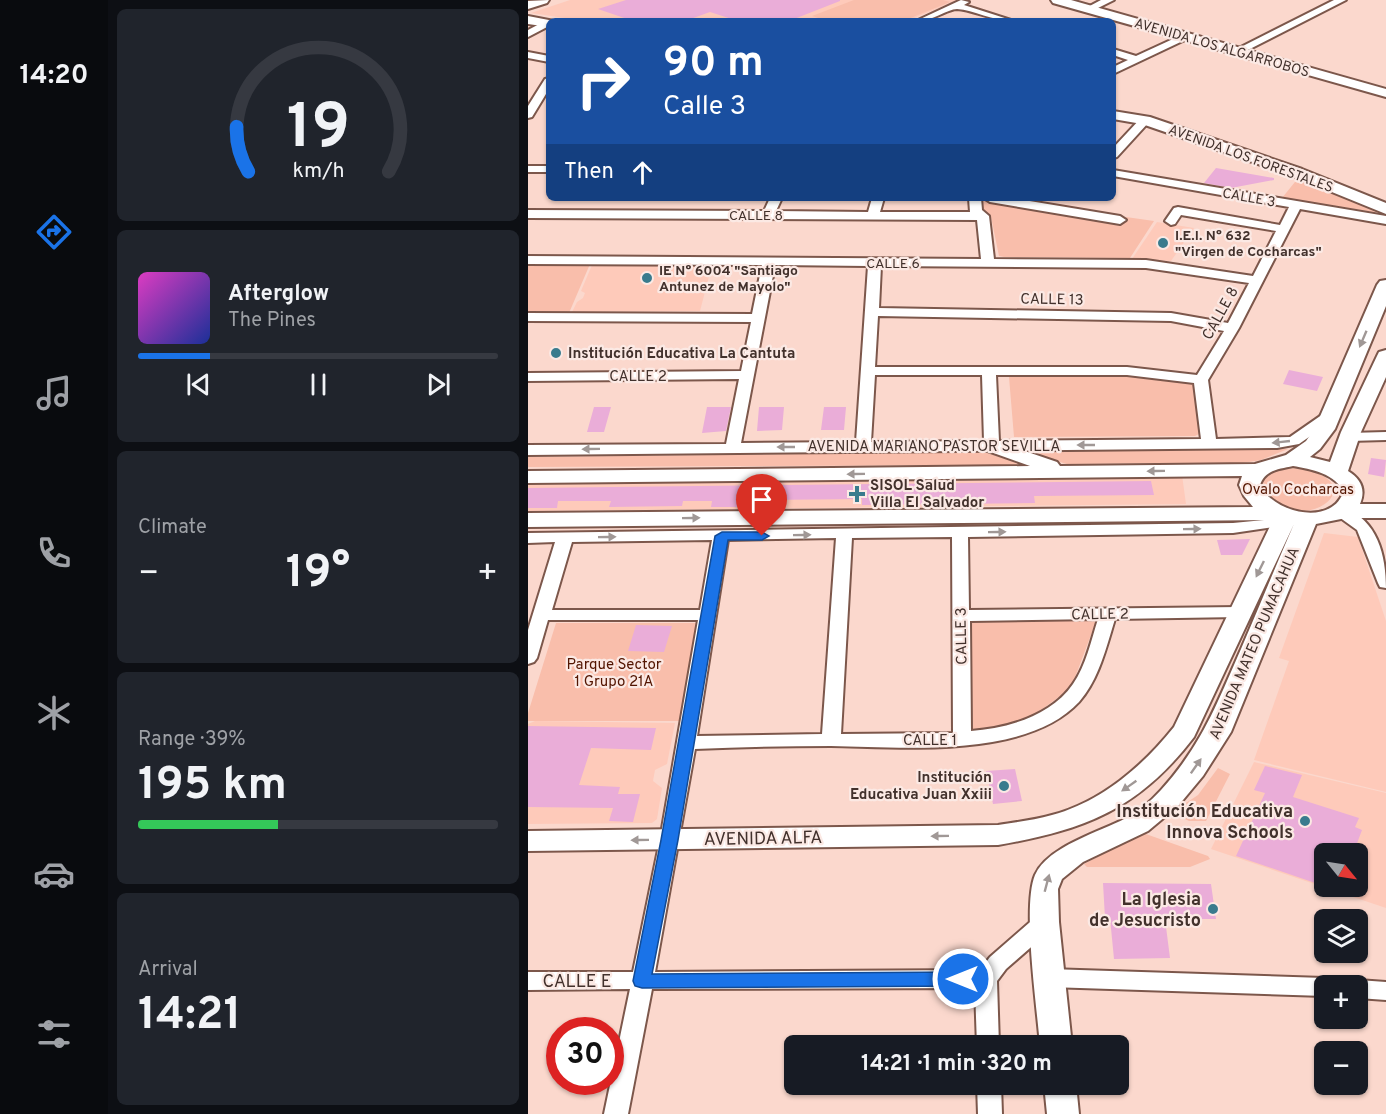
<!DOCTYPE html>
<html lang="en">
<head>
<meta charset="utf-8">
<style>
	body { margin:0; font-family:Overpass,sans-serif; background:#20242c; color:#f1f3f6; height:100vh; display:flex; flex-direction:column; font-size:22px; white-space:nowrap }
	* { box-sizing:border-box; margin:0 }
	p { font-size:20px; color:#9ea1a6 }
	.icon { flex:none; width:33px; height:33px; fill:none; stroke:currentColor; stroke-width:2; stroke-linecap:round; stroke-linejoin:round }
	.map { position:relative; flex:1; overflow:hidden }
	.details { display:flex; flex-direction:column; gap:9px; padding:9px; background:#0d0f14; width:420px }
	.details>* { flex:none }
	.hud { position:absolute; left:18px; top:18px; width:570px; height:183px; border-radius:9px; box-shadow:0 2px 4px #0004; background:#1a4fa0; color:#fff; overflow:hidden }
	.needle { width:39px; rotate:120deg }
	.buttons { position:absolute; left:786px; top:843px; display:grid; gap:12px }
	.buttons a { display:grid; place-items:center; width:54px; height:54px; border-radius:9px; background:#171b24; box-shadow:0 2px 4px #0004; font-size:30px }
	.speed { position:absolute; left:18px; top:1017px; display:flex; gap:12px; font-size:30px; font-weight:700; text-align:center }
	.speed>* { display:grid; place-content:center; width:78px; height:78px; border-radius:50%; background:#171b24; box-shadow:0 2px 4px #0004; line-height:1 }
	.speed .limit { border:9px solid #d22; background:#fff; color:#111 }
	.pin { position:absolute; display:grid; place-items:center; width:51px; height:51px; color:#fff; margin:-62px -26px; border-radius:50% 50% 50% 0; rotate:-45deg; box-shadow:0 0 6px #0007 }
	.pin .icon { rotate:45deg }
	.me { position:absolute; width:66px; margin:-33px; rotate:270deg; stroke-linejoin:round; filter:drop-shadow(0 0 4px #0008) }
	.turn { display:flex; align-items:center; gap:21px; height:126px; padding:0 18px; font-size:27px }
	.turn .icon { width:78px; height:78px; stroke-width:2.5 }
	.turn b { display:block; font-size:42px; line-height:51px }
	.then { display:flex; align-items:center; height:57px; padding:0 18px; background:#0003; gap:12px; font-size:22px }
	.big { font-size:45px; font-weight:700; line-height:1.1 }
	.details .card { flex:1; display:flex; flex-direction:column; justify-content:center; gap:9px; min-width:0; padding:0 21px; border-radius:9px; background:#20242c }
	.details .dial { align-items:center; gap:0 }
	.dial svg { height:156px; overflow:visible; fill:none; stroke:#363941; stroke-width:7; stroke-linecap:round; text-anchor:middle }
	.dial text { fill:#f1f3f6; stroke:none }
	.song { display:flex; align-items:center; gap:18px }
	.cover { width:72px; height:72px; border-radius:9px; background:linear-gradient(135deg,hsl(310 70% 55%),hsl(230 70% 35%)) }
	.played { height:6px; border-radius:3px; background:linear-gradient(90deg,#1a73e8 20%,#363941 20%) }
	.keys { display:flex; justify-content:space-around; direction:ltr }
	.heat { display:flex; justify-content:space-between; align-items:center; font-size:33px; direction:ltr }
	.charge { height:9px; border-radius:4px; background:linear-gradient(90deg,#34c759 39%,#363941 0) }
	.trip { position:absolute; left:256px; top:1035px; width:345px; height:60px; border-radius:9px; background:#171b24; box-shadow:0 2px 4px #0004; font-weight:700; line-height:60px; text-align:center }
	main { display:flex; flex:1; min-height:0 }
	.dock { display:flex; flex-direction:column; width:108px; justify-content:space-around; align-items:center; background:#090b0e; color:#9ea1a6 }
	.dock .icon { width:42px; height:42px }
	.dock .selected { color:#1a73e8 }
	.dock b { font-size:27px; color:#f1f3f6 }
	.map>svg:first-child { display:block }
	.built { fill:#fecaba; fill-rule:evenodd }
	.green { fill:#f9beab }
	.building { fill:#eaadd8 }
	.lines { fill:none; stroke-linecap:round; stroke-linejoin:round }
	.street-casing { stroke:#7c574b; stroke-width:4 }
	.secondary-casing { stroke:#7c574b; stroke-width:4 }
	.street { fill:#fff; fill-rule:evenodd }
	.secondary { fill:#fff; fill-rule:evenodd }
	.oneway { fill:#a09896 }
	.route { fill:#1a73e8; stroke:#114b97; stroke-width:1.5 }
	.poi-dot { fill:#397b8d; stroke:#fbe9e4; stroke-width:2 }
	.labels { text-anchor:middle; stroke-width:4.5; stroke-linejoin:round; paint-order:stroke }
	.far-street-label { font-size:14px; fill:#42312c; stroke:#fbe9e4 }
	.far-poi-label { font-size:14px; font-weight:bold; fill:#42312c; stroke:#fbe9e4; text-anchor:start }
	.street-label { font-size:15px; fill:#42312c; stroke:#fbe9e4 }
	.poi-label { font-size:15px; font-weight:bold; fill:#42312c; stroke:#fbe9e4; text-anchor:start }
	.park-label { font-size:15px; fill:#531501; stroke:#fbe9e4 }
	.near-poi-label { font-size:18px; font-weight:bold; fill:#42312c; stroke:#fbe9e4; text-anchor:end }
	.near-street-label { font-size:18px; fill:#42312c; stroke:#fbe9e4 }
</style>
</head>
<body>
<main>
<nav class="dock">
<b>14:20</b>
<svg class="icon selected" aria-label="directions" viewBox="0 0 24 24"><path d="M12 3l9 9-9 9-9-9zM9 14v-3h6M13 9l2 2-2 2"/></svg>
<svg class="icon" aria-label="music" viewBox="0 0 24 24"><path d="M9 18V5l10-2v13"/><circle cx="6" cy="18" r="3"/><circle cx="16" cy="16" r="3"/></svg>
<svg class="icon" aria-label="phone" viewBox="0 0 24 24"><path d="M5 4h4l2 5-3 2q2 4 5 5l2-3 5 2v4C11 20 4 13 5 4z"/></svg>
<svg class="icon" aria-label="climate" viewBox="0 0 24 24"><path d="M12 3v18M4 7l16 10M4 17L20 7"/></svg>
<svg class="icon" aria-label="car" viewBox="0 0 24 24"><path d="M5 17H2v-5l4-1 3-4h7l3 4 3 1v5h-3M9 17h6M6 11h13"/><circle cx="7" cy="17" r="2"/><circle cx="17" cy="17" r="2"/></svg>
<svg class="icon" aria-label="filters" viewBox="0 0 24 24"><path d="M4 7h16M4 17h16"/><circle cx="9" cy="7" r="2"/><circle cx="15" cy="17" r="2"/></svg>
</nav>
<section class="details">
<div class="card dial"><svg viewBox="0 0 100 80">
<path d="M14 69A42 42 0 1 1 86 69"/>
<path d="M14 69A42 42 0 0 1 8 46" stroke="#1a73e8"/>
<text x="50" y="56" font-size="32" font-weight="700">19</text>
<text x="50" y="72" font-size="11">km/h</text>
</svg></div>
<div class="card">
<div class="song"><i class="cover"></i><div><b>Afterglow</b><p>The Pines</p></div></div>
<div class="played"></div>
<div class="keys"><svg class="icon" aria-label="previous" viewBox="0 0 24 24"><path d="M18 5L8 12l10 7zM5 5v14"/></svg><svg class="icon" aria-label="pause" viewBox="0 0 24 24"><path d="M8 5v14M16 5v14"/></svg><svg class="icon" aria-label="next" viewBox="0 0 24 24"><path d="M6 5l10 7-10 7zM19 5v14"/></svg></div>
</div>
<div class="card"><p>Climate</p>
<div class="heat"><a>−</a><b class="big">19°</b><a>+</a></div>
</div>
<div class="card"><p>Range · 39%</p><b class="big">195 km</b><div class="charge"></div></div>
<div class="card"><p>Arrival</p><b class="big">14:21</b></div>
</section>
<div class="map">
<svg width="858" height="1114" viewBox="0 0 858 1114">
	<rect width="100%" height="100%" fill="#fbd8cd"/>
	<path class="built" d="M42 0H430L379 21H57L3 13Z
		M629 222 666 228 643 261 604 259Z
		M64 265H184L172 311 44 312 49 302 55 298 57 293 53 291Z
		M654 475 658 504 0 511V485Z
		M796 533 830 537 858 621V792L726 760 761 661 751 658Z
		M7 721 147 723 139 764 127 770 125 781 134 788 129 819 124 823 0 824V724Z
		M726 762 858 793V908L683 849ZM796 854H830V886H796Z"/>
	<path class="green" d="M326 0H415L422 2 375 21H300L284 16Z
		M771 177 852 210V213L754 198Z
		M454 200 594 224 598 217 626 221 602 258 476 257 471 256 463 217 451 211Z
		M0 263 62 264 41 313H0Z
		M603 375 666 383 673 433 667 436 486 437 481 377Z
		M760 449 733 460 715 463 539 464 490 450Z
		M457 452 495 465 0 467V457Z
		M767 468C845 478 788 532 745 502 740 499 736 493 733 488L734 481 746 471Z
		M569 619 543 688 501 719 443 732 442 620Z
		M28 623H172L152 721H0V713Z
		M690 768 702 774 678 821H661L651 816 649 809 670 795Z
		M615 833 680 856 682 859 662 867H559L556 864Z"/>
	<path class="building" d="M98 0H312V1L261 21H210L182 12 157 21H105L70 9Z
		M688 168 746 178V180L703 188 676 183Z
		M761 370 795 377 789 391 755 384Z
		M66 407H83L76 432H59Z
		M179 407H203L198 431 174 433Z
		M231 407H256L254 430 229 431Z
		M296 407H318L316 430H293Z
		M843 458 858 460 856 477 840 474Z
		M623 481 626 495 506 496 507 503 334 505V499L221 500V507H183L184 501H155L154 506 81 507 83 501H30L29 508H0V488Z
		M722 539 714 555H693L689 540Z
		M108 625 144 626 136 652 100 651Z
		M0 726 128 728 123 750 63 748 51 785 92 787 90 794H112L105 822 81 821 85 808 0 807Z
		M737 766 774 775 765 797 831 818 827 827 834 830 825 854H796V886L708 856 737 793 726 790Z
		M487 769 494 801 465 804 458 771Z
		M575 883 683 884 688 919H637L642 958 586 959 582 918H577Z"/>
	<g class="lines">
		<defs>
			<path id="street" d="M433 0 441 2 436 5 486 21C464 21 446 10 429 9 419 9 406 21 388 21Z
				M573 0H586L564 11 556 9Z
				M806 0H818L714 53 705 51Z
				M17 21H23H21V26L0 37V30Z
				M658 33 663 36 661 38 585 74V67L600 60 585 55V49L608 56Z
				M0 52 21 56V62L0 58Z
				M21 78V89L4 117 0 118V106L17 79Z
				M617 117 622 120 621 122 589 157 585 158V148L613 118Z
				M0 166H21V172H0Z
				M585 170 858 216V224L772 209 711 328 680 380 688 439 762 437 798 412H808L810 415 808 418 771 444 749 448 0 455V445L198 444 211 379 0 381V373L213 371 223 322 0 321V313L224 314 234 265 0 264V256L453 259 449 220 0 218V210L236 211 242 198H254L248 211 340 212 344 198H356L352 212H442L441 198H453L454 210 461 216 466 259 618 260 725 276 748 231 653 215 647 224 643 225 637 221 646 208 650 207 752 225 761 207 585 176ZM247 265 340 266 328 442 213 443ZM353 266 618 268 721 283 700 323 643 313 351 308ZM350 316 643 321 696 331 669 375 599 367H347ZM347 375H454L456 441 343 442ZM468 375H599L666 383 673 439 471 441Z
				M456 198H483L592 216 598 220 592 224 462 202Z
				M858 432V440L821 441 814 437 821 433Z
				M812 507C849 517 858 555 858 588L852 587 850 583 829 530 804 512Z
				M755 510 763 515 746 527 705 533 440 537 441 610 712 607 718 608 721 612 718 616 712 617 587 619C578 648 571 679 551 702 498 759 374 747 303 746 258 746 212 747 167 749L127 972 452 970 462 957 509 916 517 914 525 916 528 922 525 928 478 969 469 981 471 1046H449L447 988 124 989 100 1114H76L102 989 0 990V972H105L132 840 170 620H20L9 658 6 662 0 664V630L27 542 0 543V533L705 523 736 520ZM424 537 425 733 313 734 324 538ZM308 538 294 734 169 736 200 540ZM184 540 172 610H24L44 542ZM570 619C563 641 558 665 545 684 523 716 480 728 443 731L442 621Z
				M521 969 796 978 804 981 806 986H796V996L521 987 513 984 510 978 513 972Z
				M830 980 858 982V1000L830 998V986H821Z
				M449 1084H473L474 1114H450Z"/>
			<path id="secondary" d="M21 0 19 3 0 9V1Z
				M523 0H543L858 89V97L525 3Z
				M0 16 26 21H21V27L0 24Z
				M585 111 622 117 774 169 858 203V214L762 175 614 124 585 119Z
				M858 280V306L807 429 792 449 782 457 802 462 813 432 849 356 851 352 858 350V377L833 432 820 471C833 479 838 490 832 504H858V518H818L788 524 703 732 675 776 650 806 620 831 555 862 534 879 530 889 531 922 544 1046H512C509 1007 494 906 507 875 520 846 572 832 598 818 610 812 624 800 633 790 674 745 689 703 713 649 731 607 748 565 766 524L666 737C611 809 557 830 470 845L0 851V831L470 825C488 822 507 820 524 815 573 802 615 766 646 727L745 520 0 527V513L725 507 716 496 711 485 714 476 0 483V471L502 466 457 450 454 446 457 442 464 440 529 462 532 466 727 464 758 455 778 441 787 428 849 285 852 281ZM765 466C782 469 810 474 815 493 802 527 744 512 732 485 737 470 751 469 765 466Z
				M516 1084H548L551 1114H519Z"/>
		</defs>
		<use href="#street" class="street-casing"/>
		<use href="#secondary" class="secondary-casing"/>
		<use href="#street" class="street"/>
		<use href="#secondary" class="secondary"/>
	</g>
	<defs><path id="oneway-solid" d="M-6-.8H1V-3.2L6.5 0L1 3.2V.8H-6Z" transform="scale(1.5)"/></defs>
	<g class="oneway">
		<use href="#oneway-solid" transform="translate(835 339) rotate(113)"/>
		<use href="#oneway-solid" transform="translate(753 442) rotate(174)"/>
		<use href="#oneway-solid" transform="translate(558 445) rotate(180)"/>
		<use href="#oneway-solid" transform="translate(258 447) rotate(180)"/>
		<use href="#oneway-solid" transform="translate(63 449) rotate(179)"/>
		<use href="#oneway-solid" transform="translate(628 471) rotate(179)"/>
		<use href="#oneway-solid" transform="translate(328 474) rotate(179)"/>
		<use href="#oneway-solid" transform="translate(163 518) rotate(-1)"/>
		<use href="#oneway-solid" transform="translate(664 529) rotate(-1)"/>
		<use href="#oneway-solid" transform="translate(469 532) rotate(-1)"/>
		<use href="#oneway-solid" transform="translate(274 535) rotate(-1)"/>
		<use href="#oneway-solid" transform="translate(79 537) rotate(-1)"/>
		<use href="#oneway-solid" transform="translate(732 569) rotate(116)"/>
		<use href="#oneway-solid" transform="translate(668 766) rotate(-55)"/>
		<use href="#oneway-solid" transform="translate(601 786) rotate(145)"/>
		<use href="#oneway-solid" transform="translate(412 836) rotate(179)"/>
		<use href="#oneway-solid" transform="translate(112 840) rotate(179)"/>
		<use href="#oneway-solid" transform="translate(519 883) rotate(-75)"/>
	</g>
	<path class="route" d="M194 532H234L241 536 234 540H200L150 840 124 974 435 972 441 974 444 979 441 984 435 986 114 988 107 986 105 981 133 840 187 536Z"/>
	<g class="poi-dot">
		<circle cx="635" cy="243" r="6"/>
		<circle cx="119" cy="278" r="6"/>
		<circle cx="28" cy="353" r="6"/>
		<path d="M326 485h6v6h6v6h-6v6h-6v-6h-6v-6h6z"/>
		<circle cx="476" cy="786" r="6"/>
		<circle cx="777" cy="821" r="6"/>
		<circle cx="685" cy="909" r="6"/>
	</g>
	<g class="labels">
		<g class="far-street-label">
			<text transform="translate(694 47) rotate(16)" y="5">AVENIDA LOS ALGARROBOS</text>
			<text transform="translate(723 158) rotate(20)" y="5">AVENIDA LOS FORESTALES</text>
			<text transform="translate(721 197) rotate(10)" y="5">CALLE 3</text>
			<text x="228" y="220">CALLE 8</text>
			<text x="365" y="268">CALLE 6</text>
		</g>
		<g class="far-poi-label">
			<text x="647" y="240">I.E.I. N° 632<tspan x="647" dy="16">"Virgen de Cocharcas"</tspan></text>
			<text x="131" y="275">IE N° 6004 "Santiago<tspan x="131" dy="16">Antunez de Mayolo"</tspan></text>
		</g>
		<g class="street-label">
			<text transform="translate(524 299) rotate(1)" y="5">CALLE 13</text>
			<text transform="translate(692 313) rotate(-61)" y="5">CALLE 8</text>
			<text x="110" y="381">CALLE 2</text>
			<text x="406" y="451">AVENIDA MARIANO PASTOR SEVILLA</text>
			<text transform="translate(572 614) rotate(-1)" y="5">CALLE 2</text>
			<text transform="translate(433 636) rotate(-91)" y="5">CALLE 3</text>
			<text transform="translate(726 643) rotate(-67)" y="5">AVENIDA MATEO PUMACAHUA</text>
			<text x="402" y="745">CALLE 1</text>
		</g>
		<g class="poi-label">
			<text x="40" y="358">Institución Educativa La Cantuta</text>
			<text x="342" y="490">SISOL Salud<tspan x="342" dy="17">Villa El Salvador</tspan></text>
			<text x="464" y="782" text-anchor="end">Institución<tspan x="464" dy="17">Educativa Juan Xxiii</tspan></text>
		</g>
		<g class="park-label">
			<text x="770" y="494">Ovalo Cocharcas</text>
			<text x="86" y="669">Parque Sector<tspan x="86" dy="17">1 Grupo 21A</tspan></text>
		</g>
		<g class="near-poi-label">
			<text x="765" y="817">Institución Educativa<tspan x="765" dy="21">Innova Schools</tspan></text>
			<text x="673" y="905">La Iglesia<tspan x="673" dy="21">de Jesucristo</tspan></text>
		</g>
		<g class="near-street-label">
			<text transform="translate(235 838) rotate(-1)" y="6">AVENIDA ALFA</text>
			<text x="49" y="987">CALLE E</text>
		</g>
	</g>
</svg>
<div class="buttons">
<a><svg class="needle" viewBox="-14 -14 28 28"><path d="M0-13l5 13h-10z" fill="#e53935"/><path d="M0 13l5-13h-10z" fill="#9ea1a6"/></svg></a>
<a><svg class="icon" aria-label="layers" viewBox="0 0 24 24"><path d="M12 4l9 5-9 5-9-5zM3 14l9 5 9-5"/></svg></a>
<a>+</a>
<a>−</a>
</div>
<div class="speed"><div class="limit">30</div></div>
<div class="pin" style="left:234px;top:536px;background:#d93025"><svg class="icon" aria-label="arrive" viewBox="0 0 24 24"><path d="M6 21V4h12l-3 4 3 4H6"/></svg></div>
<svg class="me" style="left:435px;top:979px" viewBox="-20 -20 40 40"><circle r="17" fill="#1a73e8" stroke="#fff" stroke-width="3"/><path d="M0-11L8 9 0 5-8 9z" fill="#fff"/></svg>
<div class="trip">14:21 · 1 min · 320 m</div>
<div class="hud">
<div class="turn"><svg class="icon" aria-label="right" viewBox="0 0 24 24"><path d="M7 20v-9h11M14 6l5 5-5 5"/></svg><div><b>90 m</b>Calle 3</div></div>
<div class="then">Then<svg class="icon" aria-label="ahead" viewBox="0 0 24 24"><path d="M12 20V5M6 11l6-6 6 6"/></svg></div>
</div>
</div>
</main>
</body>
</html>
